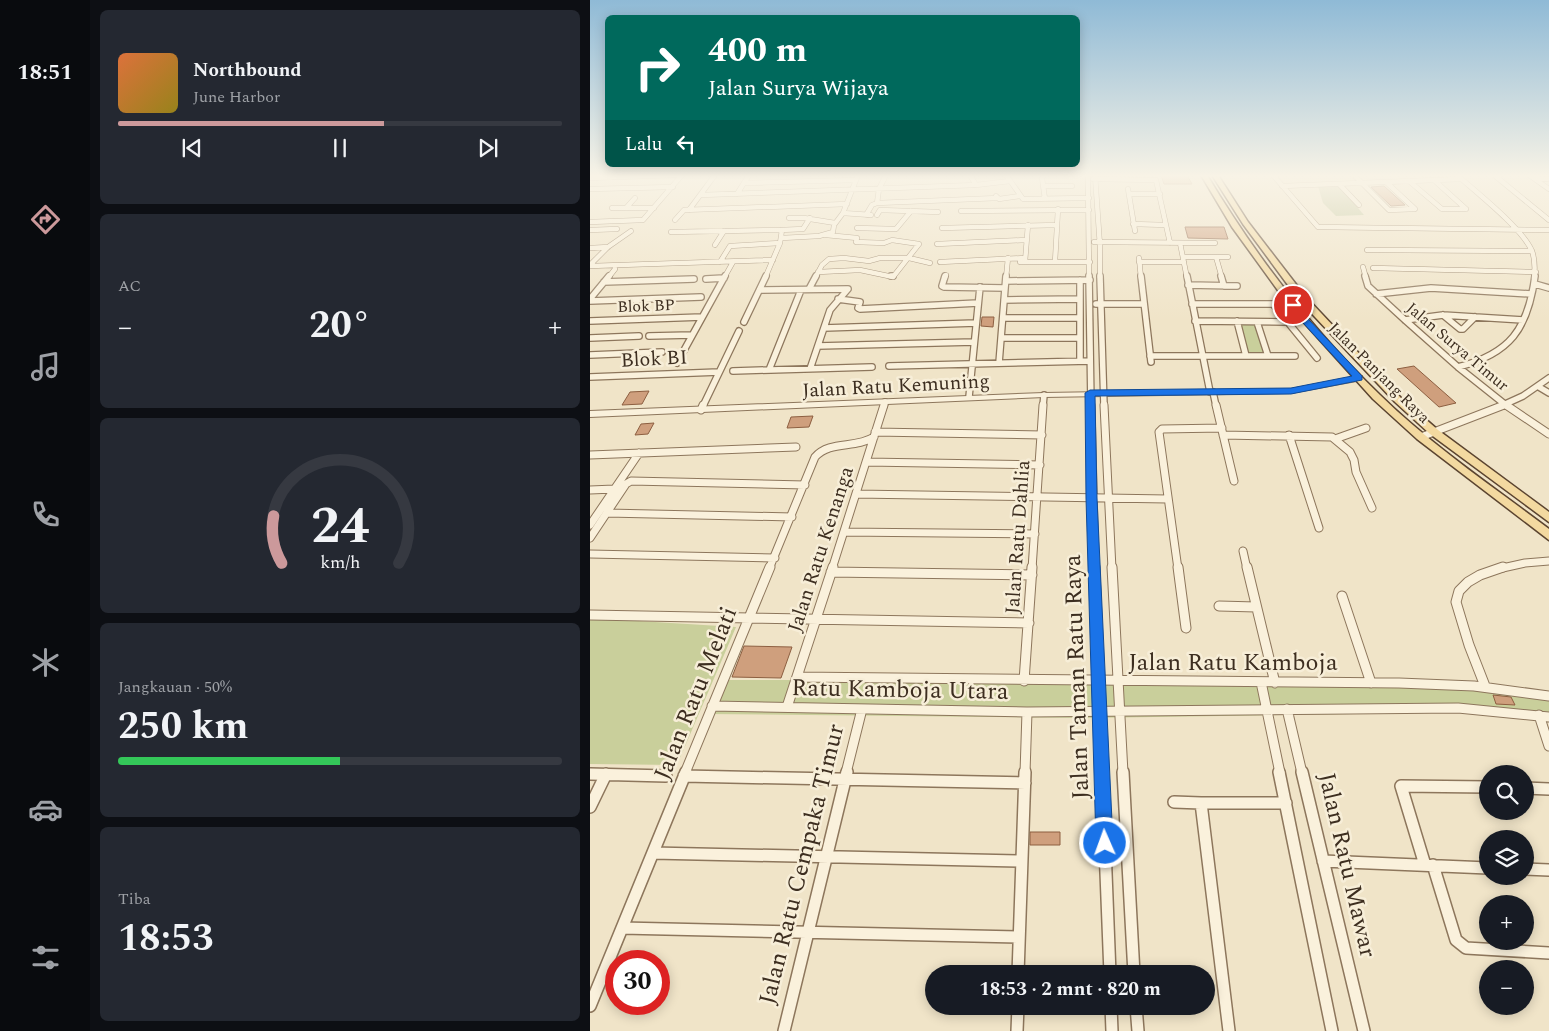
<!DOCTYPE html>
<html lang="id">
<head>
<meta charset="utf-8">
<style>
	body { margin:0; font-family:Spectral,serif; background:#242831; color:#f1f3f6; height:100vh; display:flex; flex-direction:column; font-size:19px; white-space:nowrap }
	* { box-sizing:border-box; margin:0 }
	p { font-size:16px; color:#9ea1a6 }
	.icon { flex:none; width:28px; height:28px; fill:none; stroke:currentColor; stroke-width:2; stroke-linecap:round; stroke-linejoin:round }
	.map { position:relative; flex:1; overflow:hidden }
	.drawer { display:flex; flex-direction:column; gap:10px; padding:10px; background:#0d0f14; width:500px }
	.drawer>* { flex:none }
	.guide { position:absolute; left:15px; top:15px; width:475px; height:152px; border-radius:8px; box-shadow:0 2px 12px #0003; background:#00695c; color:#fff; overflow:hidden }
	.fabs { position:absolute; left:889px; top:765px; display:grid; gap:10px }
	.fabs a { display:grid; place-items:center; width:55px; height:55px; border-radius:50%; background:#171b24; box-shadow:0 2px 12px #0003; font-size:25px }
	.speed { position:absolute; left:15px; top:950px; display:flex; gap:10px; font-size:25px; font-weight:700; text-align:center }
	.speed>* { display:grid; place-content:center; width:65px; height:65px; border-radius:50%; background:#171b24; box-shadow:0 2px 12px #0003; line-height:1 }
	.speed .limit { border:8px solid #d22; background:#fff; color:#111 }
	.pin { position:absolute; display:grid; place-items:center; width:42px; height:42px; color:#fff; margin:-21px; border:2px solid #fff; border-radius:50%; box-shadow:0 1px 5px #0007 }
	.me { position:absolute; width:55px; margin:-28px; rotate:358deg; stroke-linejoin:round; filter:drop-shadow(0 0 4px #0008) }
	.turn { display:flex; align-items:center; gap:18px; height:105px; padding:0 20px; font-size:22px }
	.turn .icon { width:65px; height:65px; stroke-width:2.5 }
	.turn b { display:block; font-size:35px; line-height:42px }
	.then { display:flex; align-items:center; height:48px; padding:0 20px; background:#0003; gap:10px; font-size:19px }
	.big { font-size:38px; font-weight:700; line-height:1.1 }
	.drawer .tile { flex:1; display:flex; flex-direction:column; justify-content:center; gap:8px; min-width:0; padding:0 18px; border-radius:8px; background:#242831 }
	.drawer .dial { align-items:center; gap:0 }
	.dial svg { height:130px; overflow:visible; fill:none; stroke:#363941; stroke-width:7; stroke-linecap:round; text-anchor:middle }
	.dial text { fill:#f1f3f6; stroke:none }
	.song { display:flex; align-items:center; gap:15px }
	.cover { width:60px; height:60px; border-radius:8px; background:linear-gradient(135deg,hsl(20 70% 55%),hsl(50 70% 35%)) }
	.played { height:5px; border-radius:2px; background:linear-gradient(90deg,#cc999b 60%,#363941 60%) }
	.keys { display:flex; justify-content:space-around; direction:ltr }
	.heat { display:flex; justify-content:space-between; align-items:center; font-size:28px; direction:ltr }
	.charge { height:8px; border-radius:4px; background:linear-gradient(90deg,#34c759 50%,#363941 0) }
	.trip { position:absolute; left:335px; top:965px; width:290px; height:50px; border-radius:25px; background:#171b24; box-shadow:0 2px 12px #0003; font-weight:700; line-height:50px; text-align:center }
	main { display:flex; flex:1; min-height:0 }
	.dock { display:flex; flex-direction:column; width:90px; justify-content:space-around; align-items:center; background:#090b0e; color:#9ea1a6 }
	.dock .icon { width:35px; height:35px }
	.dock .selected { color:#cc999b }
	.dock b { font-size:22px; color:#f1f3f6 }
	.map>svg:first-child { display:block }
	.green { fill:#c9cf9b }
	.cemetery { fill:#bfc49a }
	.building { fill:#cf9f7d; stroke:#8d5f41 }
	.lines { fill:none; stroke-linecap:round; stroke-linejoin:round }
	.minor-far4-casing { stroke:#8d765c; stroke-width:5.5 }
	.minor-far3-casing { stroke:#8d765c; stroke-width:8 }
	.minor-far2-casing { stroke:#8d765c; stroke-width:9 }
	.minor-far1-casing { stroke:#8d765c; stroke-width:11 }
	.minor-casing { stroke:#8d765c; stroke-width:14 }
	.tertiary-casing { stroke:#8d765c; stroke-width:2 }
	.primary-casing { stroke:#5b4430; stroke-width:3 }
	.minor-far4 { stroke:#faf1dc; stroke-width:4.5 }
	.minor-far3 { stroke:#faf1dc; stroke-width:5.5 }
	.minor-far2 { stroke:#faf1dc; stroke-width:7 }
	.minor-far1 { stroke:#faf1dc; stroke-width:9 }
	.minor { stroke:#faf1dc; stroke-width:11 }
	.tertiary { fill:#faf1dc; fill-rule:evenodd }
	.primary { fill:#f3d9a0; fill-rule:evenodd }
	.route { fill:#1a73e8; stroke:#114b97 }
	.labels { text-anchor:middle; stroke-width:5; stroke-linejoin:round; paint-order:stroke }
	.far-street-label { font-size:16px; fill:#3d2e20; stroke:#f7eed8 }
	.street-label { font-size:20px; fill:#3d2e20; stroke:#f7eed8 }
	.near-street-label { font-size:24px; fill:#3d2e20; stroke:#f7eed8 }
</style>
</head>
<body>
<main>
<nav class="dock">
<b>18:51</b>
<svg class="icon selected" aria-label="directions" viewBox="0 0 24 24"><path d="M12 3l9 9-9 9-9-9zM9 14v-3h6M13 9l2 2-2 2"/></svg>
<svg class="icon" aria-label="music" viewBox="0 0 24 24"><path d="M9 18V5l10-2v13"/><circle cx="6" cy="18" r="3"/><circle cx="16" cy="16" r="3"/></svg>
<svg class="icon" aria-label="phone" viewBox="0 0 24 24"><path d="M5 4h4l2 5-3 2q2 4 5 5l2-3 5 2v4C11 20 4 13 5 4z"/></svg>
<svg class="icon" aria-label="climate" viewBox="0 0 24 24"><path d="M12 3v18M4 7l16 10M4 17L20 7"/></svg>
<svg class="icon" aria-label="car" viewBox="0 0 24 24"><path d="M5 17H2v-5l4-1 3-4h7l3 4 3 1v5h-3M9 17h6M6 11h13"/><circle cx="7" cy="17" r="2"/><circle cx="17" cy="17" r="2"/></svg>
<svg class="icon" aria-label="filters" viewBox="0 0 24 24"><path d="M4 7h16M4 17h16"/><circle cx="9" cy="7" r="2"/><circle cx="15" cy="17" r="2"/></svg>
</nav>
<section class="drawer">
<div class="tile">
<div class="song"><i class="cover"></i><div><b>Northbound</b><p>June Harbor</p></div></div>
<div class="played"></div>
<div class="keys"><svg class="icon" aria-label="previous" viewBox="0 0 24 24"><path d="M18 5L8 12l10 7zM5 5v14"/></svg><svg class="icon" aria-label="pause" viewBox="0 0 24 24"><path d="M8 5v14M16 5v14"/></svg><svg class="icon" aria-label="next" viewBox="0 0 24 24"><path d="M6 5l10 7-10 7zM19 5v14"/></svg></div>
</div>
<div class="tile"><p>AC</p>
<div class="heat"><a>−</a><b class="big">20°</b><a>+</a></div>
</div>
<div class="tile dial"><svg viewBox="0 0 100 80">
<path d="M14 69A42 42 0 1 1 86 69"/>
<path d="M14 69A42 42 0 0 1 9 40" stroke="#cc999b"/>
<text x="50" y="56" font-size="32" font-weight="700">24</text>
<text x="50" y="72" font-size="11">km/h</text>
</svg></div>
<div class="tile"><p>Jangkauan · 50%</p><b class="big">250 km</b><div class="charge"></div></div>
<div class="tile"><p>Tiba</p><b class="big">18:53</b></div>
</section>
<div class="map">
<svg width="959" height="1031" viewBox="0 0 959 1031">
	<rect width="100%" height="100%" fill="#f0e4c8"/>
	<path class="green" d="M648 323 666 324 675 355 656 354Z
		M0 618 146 627 87 765 0 764Z
		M130 680H437L895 687 959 694V722L899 712 496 718 116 714Z"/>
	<path class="cemetery" d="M748 185 774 215 746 216 733 203 728 186Z"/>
	<path class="building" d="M571 175H597L602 184H574Z
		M794 186 815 205 801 206 781 187Z
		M595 227H634L638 239 598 238Z
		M392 317H404L403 327 391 326Z
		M824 366 866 403 849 407 807 369Z
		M59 391 52 404 32 405 40 392Z
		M223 416 219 427 197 428 201 417Z
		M64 423 58 434 45 435 51 424Z
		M154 646 202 647 191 678 142 677Z
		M903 695 921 697 925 705 906 704Z
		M440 832H470V845H440Z"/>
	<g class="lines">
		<defs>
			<path id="minor-far4" d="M380 175 386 185
				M416 175 433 199 499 198
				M454 175 452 178 455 199
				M498 175 499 278
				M505 175 510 246V278
				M683 175 728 227 959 230
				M764 175 799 210 825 209 796 182
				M867 175C886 192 932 228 942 251 945 259 945 269 944 278
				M904 175 959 220
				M939 175 959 189
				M0 178 86 175
				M944 178 959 179
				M503 179 566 180 580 243
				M844 180 876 209
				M819 181 852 209H876
				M154 183 265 180
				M749 184 769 205
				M454 186H482
				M692 186 871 179
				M0 189 83 187
				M538 189 545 231
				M147 194 159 175
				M539 194H570
				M111 195 386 185 420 181
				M406 196 409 199 430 196
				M287 203 289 189 296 175
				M22 208H64
				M36 208 45 198
				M99 210 125 175
				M371 211 499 210
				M253 213 281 215
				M276 215 282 205 287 203 408 198
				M287 215 290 210 348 212
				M199 218H214L245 223
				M85 220 94 210 257 204
				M0 222 53 220 92 175
				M543 224 576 225
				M267 228 306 229 321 211
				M352 228 467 225
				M0 230 27 229
				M191 230 213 229 220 218
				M81 232 192 230 190 243 175 278
				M192 238 229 236 243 232 244 225 253 213 268 175
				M504 242 625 243
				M590 243 597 278
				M347 244 436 240
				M125 245 134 231
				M0 248 18 247
				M777 250 942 251
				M593 257H638
				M626 257 632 278
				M549 258 551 278
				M130 262 140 246 190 243
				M350 262 435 258
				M430 262H500
				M435 262 438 225
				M465 262 468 209
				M549 262H594
				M0 265 18 247 41 231
				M0 266 183 260
				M773 267 776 278
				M783 268 946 272
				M228 272 270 270 303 277 329 244 302 240 294 243 266 242 267 238 236 235
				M18 278 25 269
				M134 278 143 262
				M225 278 232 265 239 259 254 258 279 261 290 258H319L340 263
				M355 278 356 275
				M416 278 418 258"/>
			<path id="minor-far3" d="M301 276H303
				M355 276 352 286 354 287 415 288
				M499 276 501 406
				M510 276 514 406
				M551 276 561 362
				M597 276 620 392
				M631 276 634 286
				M775 276 778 286 815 320 868 367 917 406
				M116 279 134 278
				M490 280V361
				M416 281 500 280
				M14 282 104 279
				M945 284 959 288
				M598 285 647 286
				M219 289 226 276
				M170 290 258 289 240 310 220 369
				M786 294 841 288 941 294
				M0 299 19 276
				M248 299 270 302 268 308 270 309 388 303
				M414 300 490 299
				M0 301 111 297
				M506 304H554
				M602 304H683L727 358
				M853 315 870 329H873L885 317
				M413 318H490
				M815 320 853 315 933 320
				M0 321 112 317
				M605 321 699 322
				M647 321 656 356
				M154 322 176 276
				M667 322 678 356
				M234 328 386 323
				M59 336 102 335
				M0 338 49 336
				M411 338H490
				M228 346 384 342
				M0 355 72 352
				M560 356H705
				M87 363 135 276
				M409 363 416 276
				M299 366 499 361
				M868 367C920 354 938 329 945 276
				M179 370 211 290
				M143 371 282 367
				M0 377 129 372
				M949 387 959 393
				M623 392 626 406
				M379 397 390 287
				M113 406 149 331
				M294 406 295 402
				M453 406 454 395
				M911 406 933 396 959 378"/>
			<path id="minor-far2" d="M501 405 505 569
				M514 405 522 569
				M626 405 644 481
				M916 405 959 434
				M111 410 113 405
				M285 432 452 435
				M633 435 742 437 760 452 764 460 766 472 782 508
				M699 435 729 528
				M831 437 914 405
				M745 439 776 428
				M0 455 206 447
				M277 462 450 465
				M0 490 24 489
				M266 494 577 499
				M17 513 202 517
				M0 525 49 453
				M254 532 445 534
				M0 538 36 484 41 481 215 485
				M653 551 657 569
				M0 554 185 558
				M179 569 225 457C240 440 265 449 284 437
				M242 569 294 405
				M442 569 453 405
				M588 569 569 432 572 429 632 428
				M908 569 935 563 959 561"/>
			<path id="minor-far1" d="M505 567 512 773
				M522 567 533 773
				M588 567 596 628
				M657 567 685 683
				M241 572 442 575
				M752 596 781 683
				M629 606 666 607
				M0 615 439 623
				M207 677 809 683 884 686 959 696
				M434 681 442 567
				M671 682 690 773
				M895 686 879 645 866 602 869 591 878 582 890 575 913 567
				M122 706 437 712 868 708 959 717
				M197 707 243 567
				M697 709 712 773
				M949 715 959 746
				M95 773 180 567
				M256 773 272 709
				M435 773 437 712"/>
			<path id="minor" d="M512 772 520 974
				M533 772 544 974
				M689 772 742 1031
				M712 772 774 1031
				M0 774 76 776
				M94 776 435 783
				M935 788 959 789
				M584 802 611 803
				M0 807 16 774
				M63 853 431 861
				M733 861 898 868
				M835 865 811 786 898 787
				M843 865 866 940 876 948 959 953
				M935 869 959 870
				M32 928 429 937
				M428 974 435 772
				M0 1006 96 772
				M521 1006 522 1031
				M546 1006 548 1031
				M194 1031 257 772
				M427 1031 428 1006
				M639 1031 611 803H696"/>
			<path id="tertiary" d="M769 376H772V380L701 393 454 397 0 417V411L454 393 701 389Z"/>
			<path id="primary" d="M611 175H617C665 255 722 330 790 395 841 445 902 486 959 529V540L827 439 783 399 700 307 642 227Z
				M622 175H628L658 222 715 296 811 398 848 430 959 512V522L840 434 805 402 709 300 653 224Z"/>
		</defs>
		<use href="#minor-far4" class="minor-far4-casing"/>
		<use href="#minor-far3" class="minor-far3-casing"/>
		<use href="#minor-far2" class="minor-far2-casing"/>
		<use href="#minor-far1" class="minor-far1-casing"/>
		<use href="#minor" class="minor-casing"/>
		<use href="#tertiary" class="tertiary-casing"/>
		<use href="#primary" class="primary-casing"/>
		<use href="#minor-far4" class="minor-far4"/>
		<use href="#minor-far3" class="minor-far3"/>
		<use href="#minor-far2" class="minor-far2"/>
		<use href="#minor-far1" class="minor-far1"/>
		<use href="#minor" class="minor"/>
		<use href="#tertiary" class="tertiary"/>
		<use href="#primary" class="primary"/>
	</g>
	<linearGradient id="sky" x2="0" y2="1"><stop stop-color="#8fbad6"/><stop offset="0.55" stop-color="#f8f3e6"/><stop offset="1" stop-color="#f8f3e6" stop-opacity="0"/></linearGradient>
	<rect width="959" height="320" fill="url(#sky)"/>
	<path class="route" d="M703 302 706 303 720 321 772 376V380L701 394 505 396 507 498 523 843 520 848 515 851 509 848 506 843 496 498 495 393 500 390 701 388 762 376 714 324 699 305Z"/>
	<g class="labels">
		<g class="far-street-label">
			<text transform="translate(56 305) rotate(-2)" y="6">Blok BP</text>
			<text transform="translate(868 346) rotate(40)" y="6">Jalan Surya Timur</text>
			<text transform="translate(790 372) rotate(45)" y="6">Jalan Panjang Raya</text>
		</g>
		<g class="street-label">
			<text transform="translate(64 358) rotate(-3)" y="7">Blok BI</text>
			<text transform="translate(306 385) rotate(-3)" y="7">Jalan Ratu Kemuning</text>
			<text transform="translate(427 537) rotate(-86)" y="7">Jalan Ratu Dahlia</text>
			<text transform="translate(230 549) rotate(-72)" y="7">Jalan Ratu Kenanga</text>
		</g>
		<g class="near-street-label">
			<text x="643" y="670">Jalan Ratu Kamboja</text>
			<text transform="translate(486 677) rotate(-92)" y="8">Jalan Taman Ratu Raya</text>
			<text transform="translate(310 689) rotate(1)" y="8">Ratu Kamboja Utara</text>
			<text transform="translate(105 693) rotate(-68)" y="8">Jalan Ratu Melati</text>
			<text transform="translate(211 864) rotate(-76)" y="8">Jalan Ratu Cempaka Timur</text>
			<text transform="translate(758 865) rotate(77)" y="8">Jalan Ratu Mawar</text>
		</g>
	</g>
</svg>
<div class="fabs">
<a><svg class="icon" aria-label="search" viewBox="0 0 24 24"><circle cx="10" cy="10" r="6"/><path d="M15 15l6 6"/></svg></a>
<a><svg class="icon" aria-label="layers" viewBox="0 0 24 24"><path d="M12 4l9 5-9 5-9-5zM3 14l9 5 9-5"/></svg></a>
<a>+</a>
<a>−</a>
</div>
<div class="speed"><div class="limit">30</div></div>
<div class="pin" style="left:703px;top:305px;background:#d93025"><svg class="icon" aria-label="arrive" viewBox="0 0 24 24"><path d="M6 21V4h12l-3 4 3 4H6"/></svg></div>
<svg class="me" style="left:515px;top:843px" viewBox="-20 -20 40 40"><circle r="17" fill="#1a73e8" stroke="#fff" stroke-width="3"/><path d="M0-11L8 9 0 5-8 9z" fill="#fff"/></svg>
<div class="trip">18:53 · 2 mnt · 820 m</div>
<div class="guide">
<div class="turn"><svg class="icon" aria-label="right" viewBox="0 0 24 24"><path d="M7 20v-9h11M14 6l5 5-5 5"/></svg><div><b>400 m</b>Jalan Surya Wijaya</div></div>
<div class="then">Lalu<svg class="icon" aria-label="left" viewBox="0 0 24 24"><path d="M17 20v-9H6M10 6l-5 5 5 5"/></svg></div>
</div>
</div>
</main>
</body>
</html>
